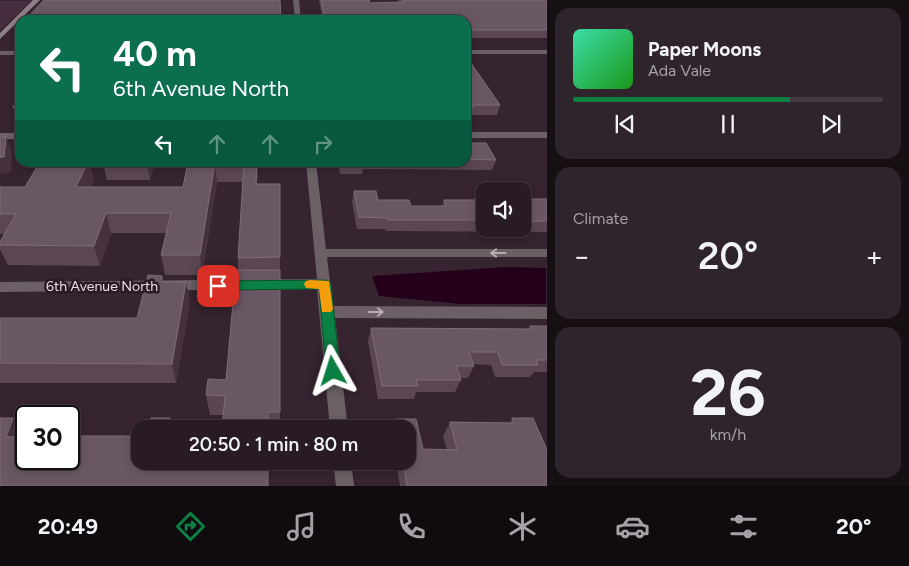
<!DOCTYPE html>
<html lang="en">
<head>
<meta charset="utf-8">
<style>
	body { margin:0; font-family:Figtree,sans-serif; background:#30242c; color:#f1f3f6; height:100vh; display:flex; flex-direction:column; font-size:19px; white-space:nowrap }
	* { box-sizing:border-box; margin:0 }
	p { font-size:16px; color:#a5a1a6 }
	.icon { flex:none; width:28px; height:28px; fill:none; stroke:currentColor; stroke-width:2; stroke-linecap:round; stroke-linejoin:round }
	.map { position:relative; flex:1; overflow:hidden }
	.drawer { display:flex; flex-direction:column; gap:8px; padding:8px; background:#160f14; width:362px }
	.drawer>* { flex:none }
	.banner { position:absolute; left:15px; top:15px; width:456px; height:152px; border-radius:15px; box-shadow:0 2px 8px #0003,0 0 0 1px #443941; background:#0b6e4f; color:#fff; overflow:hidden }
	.fabs { position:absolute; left:476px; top:182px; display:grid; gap:10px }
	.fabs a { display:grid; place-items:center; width:55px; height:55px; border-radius:10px; background:#281b24; box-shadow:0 2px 8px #0003,0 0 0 1px #443941; font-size:25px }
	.speed { position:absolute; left:15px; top:405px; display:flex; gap:10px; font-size:25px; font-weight:700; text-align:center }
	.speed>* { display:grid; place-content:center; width:65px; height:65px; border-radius:50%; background:#281b24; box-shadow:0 2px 8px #0003,0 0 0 1px #443941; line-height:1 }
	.speed .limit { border:2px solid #111; border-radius:8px; background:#fff; color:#111 }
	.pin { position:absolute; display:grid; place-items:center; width:42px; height:42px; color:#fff; margin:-21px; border-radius:10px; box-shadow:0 2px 8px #0006 }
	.me { position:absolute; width:55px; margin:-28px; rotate:354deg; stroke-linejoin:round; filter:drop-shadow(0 0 4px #0008) }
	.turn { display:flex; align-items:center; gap:18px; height:105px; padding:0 15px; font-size:22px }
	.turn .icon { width:65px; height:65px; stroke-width:2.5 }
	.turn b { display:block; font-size:35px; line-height:42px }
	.lanes { display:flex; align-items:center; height:48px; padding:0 15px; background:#0003; justify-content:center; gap:25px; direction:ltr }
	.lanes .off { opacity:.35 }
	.big { font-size:38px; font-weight:600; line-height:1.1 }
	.drawer .card { flex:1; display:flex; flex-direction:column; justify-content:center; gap:8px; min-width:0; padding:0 18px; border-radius:15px; background:#30242c }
	.drawer .dial { align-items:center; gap:0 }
	.dial b { font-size:65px; line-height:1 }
	.song { display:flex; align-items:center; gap:15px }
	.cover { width:60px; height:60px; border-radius:8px; background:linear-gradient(135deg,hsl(160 70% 55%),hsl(120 70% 35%)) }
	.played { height:5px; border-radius:2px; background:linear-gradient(90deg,#0b8043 70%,#443941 70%) }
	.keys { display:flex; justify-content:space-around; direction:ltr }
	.heat { display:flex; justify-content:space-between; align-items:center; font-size:28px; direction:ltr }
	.trip { position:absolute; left:131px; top:420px; width:285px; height:50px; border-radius:15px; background:#281b24; box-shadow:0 2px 8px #0003,0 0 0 1px #443941; font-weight:600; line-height:50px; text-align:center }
	.tab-bar { display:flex; height:80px; justify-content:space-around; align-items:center; background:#100b0e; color:#a5a1a6 }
	.tab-bar .icon { width:35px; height:35px }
	.tab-bar .active { color:#0b8043 }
	.tab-bar b { font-size:22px; color:#f1f3f6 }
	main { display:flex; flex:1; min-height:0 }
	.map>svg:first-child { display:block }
	.built { fill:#462e3e }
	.water { fill:#24001b }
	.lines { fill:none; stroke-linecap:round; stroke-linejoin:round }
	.street { fill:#6a6066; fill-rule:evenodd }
	.secondary { fill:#8d7e88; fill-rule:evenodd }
	.wall { fill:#5b4754 }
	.shaded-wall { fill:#46323f }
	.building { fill:#6a5764; stroke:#7e6c78 }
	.oneway { stroke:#b7abb2 }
	.route { fill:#0b8043; stroke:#07532c }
	.slow { fill:#f59e0b }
	.labels { text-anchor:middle; stroke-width:5; stroke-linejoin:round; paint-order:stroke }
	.street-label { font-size:14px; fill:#eadde5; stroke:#2c1a26 }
</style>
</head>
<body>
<main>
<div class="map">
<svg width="547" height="486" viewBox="0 0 547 486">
	<rect width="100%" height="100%" fill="#362430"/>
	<path class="built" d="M0 1H31L0 30Z"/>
	<path class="water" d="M507 267 546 268V304H461L379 296 372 276Z"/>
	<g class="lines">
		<path class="street" d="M293 0H299L301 20H295Z
			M466 50H547V54H466Z
			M0 51H20V55H0Z
			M466 132H547V138H466Z
			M0 133H20V139H0Z
			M306 162H316L326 249H547V257H327L333 306 547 307V319L335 318 348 429H330L317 289 0 292V282L317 279Z
			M333 461H351L354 486H336Z"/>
		<path class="secondary" d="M33 0H40L0 39V33Z
			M209 0H216L213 2Z"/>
	</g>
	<path class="wall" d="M319 0H369L370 3 399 2 398 0H547V38H466V20H323Z
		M15 30H20V39H18Z
		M466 60 500 105 497 115H472L471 117H466Z
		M20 95V120H17L13 107Z
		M466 143 496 160 492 170 363 169 362 174H340L338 162H466Z
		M40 162H89L94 180 91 187H183L188 162H258L257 184H280V429H222L223 415H210L206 395 226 380 238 270V258L243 182H217L202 275H165L161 255 166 233H111L100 266 8 265 0 249V242L5 234H0V187H25Z
		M103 162H155L150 180H107L103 164Z
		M354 191 378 200 411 206H442L444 200H474L476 194H485V229H522V199H547V232L386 231 385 229H357L352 202Z
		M162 276 164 282H186L190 302 176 383H0V318H137Z
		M530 326H547V372H534L530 377H495L491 365 474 364V366L468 378H460L461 380 455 392H416L414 399H378L368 341 371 328 528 329Z
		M512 418H533L547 450V486H400L396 461H408V429H392L395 419H416L423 449 447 450 443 436 450 422 510 423Z"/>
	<path class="shaded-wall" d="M6 137 12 152 11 172 0 174V157Z
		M88 162H89L94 180 82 207 76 187Z
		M147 162H155L150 180 147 164Z
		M257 162H258L257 203 256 184Z
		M215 163 217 182 202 275 200 255Z
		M106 213 111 233 100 266 94 246Z
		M186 282 190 302 176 383 172 364Z
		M13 418 26 437H6Z
		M170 418 173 429H169Z"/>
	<path class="building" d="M44 0H280L281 20H25Z
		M321 0H369L370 3 404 2 403 0H547V30H466V20H325Z
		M20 25V30H15Z
		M466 60H469L500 105H473L474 107H466Z
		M20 95V107H13Z
		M0 137H6L4 157H0Z
		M466 143H486L496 160 466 159Z
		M40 162H88L76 187H183L188 162H257L256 184H280V257L238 258 244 163H215L200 255H161L171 213H106L94 246 0 245V242L16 214H0V187H25Z
		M103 162H147V164H103Z
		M341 162H363L364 163H341Z
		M354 191H376L378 200H409L411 206H446L444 200H479L476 194H485V220H388L387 218 359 217Z
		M522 199H547V221H522Z
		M236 270H280V412H268V429H222L225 396 206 395 208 379 226 380Z
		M148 275 162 276 161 282H186L172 364 0 363V318H137Z
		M530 326H547V360H536L538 365H502L498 352H469L474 366H456L461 380H416L418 386H382L371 328 531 329Z
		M0 418H13L6 437 26 436V459H69V436H140V461H268V486H0Z
		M151 418H170L169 429H149Z
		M512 418H533L547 450V486H407L403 461H408V429H397L395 419H416L423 449 457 450 450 422 514 423Z"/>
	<defs><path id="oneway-shaft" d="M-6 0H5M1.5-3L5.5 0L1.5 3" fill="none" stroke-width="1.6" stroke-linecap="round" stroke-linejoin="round" transform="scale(1.25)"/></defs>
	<g class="oneway">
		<use href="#oneway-shaft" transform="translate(498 253) rotate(180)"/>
		<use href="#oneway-shaft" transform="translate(376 312)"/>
	</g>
	<path class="route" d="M325 280 329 281 331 284 340 371 338 376 333 378 328 376 326 371 319 289 218 290 214 289 212 286 214 282 218 281Z"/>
	<path class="slow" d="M310 280 329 281 333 309 331 312H322L319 289 306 288 304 284 306 281Z"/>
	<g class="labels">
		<g class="street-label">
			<text x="102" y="291">6th Avenue North</text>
		</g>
	</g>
</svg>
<div class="fabs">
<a><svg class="icon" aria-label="sound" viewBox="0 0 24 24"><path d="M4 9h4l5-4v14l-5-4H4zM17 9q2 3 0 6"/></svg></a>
</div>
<div class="speed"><div class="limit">30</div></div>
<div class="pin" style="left:218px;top:286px;background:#d93025"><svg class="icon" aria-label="arrive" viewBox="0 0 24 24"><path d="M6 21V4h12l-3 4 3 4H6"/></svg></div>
<svg class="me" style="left:333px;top:371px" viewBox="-20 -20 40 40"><path d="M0-17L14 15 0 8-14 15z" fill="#0b8043" stroke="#fff" stroke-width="4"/></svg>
<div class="trip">20:50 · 1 min · 80 m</div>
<div class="banner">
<div class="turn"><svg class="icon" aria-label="left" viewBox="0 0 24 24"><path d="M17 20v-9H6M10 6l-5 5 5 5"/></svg><div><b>40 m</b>6th Avenue North</div></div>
<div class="lanes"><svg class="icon" aria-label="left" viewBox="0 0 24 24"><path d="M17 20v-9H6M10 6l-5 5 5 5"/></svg><svg class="icon off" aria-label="ahead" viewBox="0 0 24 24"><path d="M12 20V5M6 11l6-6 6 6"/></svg><svg class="icon off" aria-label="ahead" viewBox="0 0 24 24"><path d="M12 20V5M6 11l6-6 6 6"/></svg><svg class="icon off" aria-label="right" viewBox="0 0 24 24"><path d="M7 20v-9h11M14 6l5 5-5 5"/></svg></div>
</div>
</div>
<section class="drawer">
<div class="card">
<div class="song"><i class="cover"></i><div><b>Paper Moons</b><p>Ada Vale</p></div></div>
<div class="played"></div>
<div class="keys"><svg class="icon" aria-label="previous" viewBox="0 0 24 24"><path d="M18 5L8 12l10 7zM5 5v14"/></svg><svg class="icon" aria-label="pause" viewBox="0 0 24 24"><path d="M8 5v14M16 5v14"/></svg><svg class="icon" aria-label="next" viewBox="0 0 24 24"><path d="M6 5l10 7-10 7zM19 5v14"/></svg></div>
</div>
<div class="card"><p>Climate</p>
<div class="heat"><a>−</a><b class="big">20°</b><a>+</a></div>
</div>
<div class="card dial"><b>26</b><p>km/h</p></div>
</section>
</main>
<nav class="tab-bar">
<b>20:49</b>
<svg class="icon active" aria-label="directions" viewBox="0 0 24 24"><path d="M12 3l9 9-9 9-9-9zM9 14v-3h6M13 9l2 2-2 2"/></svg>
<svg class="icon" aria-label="music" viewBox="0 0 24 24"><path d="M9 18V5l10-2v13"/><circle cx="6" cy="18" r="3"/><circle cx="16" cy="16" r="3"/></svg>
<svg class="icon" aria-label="phone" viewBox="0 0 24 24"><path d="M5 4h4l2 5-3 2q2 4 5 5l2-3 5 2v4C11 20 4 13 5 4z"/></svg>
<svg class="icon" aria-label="climate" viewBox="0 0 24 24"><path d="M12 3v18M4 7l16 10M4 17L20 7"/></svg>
<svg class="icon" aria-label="car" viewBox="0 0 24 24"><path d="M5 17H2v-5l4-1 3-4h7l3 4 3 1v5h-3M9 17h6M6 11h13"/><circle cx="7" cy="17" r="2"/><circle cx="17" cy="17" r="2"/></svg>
<svg class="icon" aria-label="filters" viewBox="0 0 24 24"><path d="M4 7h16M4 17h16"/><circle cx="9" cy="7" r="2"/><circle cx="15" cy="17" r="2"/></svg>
<b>20°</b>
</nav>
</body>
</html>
